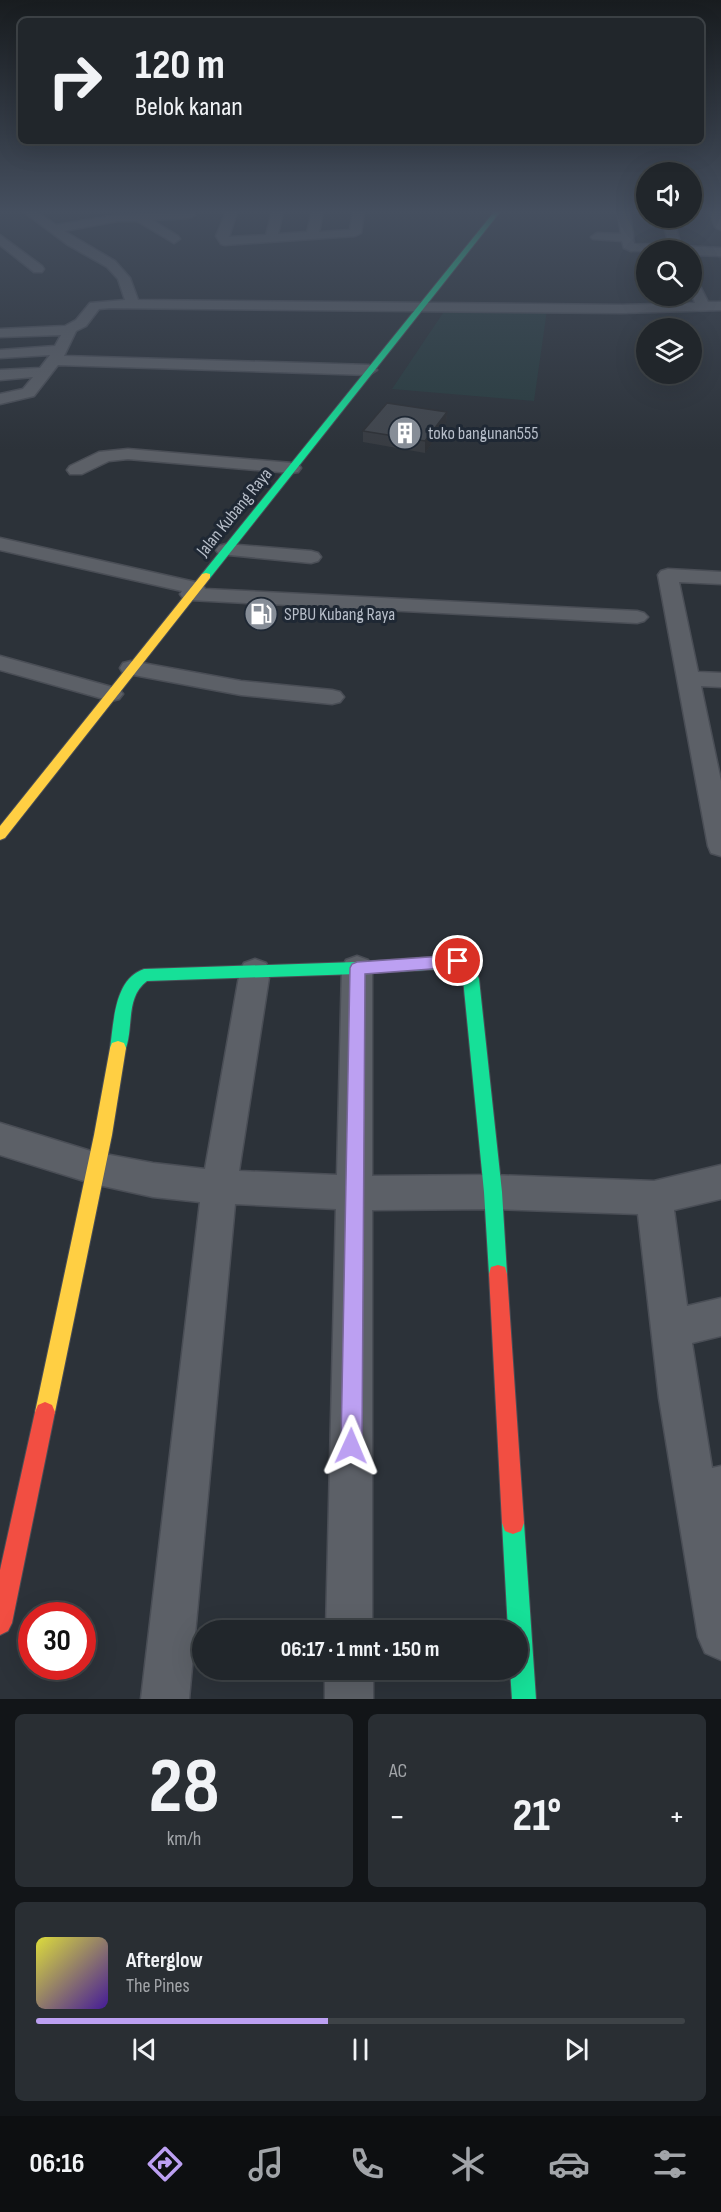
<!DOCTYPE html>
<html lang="id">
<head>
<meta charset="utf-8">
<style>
	body { margin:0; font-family:"Sofia Sans Condensed",sans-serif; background:#292e33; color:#f1f3f6; height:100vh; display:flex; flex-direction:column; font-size:22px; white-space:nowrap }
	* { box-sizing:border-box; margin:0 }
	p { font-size:20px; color:#a2a5a9 }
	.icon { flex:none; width:33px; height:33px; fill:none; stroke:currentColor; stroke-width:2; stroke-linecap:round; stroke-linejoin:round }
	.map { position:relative; height:1699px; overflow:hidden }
	.drawer { display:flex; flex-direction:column; gap:15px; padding:15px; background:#121518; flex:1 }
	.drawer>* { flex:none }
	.top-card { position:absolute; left:18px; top:18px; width:686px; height:126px; border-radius:9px; box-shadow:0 6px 24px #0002,0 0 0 2px #3e4347; background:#21262b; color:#f1f3f6; overflow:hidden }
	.tools { position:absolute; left:636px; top:162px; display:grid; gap:12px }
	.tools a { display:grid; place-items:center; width:66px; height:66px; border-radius:50%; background:#21262b; box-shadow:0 6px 24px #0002,0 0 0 2px #3e4347; font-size:30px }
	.speed { position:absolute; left:18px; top:1602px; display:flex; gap:12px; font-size:30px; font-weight:700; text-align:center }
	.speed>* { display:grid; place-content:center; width:78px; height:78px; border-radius:50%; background:#21262b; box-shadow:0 6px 24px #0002,0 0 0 2px #3e4347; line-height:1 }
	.speed .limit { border:9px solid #d22; background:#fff; color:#111 }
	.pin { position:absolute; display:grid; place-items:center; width:51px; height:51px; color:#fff; margin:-26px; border:3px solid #fff; border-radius:50%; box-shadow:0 2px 6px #0007 }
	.me { position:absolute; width:66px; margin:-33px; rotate:1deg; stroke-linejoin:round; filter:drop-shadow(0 0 4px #0008) }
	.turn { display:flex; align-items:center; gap:21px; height:126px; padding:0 18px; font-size:27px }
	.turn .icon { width:78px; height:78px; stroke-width:2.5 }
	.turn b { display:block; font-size:42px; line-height:51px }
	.big { font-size:45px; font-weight:700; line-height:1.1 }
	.drawer .widget { flex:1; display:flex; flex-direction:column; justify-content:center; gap:9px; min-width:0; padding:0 21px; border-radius:9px; background:#292e33 }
	.drawer .dial { align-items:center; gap:0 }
	.dial b { font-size:78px; line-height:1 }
	.song { display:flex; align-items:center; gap:18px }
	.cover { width:72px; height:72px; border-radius:9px; background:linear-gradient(135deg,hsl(60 70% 55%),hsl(260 70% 35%)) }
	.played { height:6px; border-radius:3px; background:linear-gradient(90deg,#bca0f2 45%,#3e4347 45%) }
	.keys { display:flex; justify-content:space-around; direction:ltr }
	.heat { display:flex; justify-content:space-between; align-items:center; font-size:33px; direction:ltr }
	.drawer .tiles { flex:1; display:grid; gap:15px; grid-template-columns:1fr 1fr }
	.widget:last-child { grid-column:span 2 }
	.trip { position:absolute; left:192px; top:1620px; width:336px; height:60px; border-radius:30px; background:#21262b; box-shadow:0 6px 24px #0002,0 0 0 2px #3e4347; font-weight:700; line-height:60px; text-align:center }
	.tabs { display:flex; height:96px; justify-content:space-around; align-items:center; background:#0d0f11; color:#a2a5a9 }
	.tabs .icon { width:42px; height:42px }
	.tabs .active { color:#bca0f2 }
	.tabs b { font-size:27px; color:#f1f3f6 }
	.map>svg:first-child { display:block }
	.green { fill:#293c3f }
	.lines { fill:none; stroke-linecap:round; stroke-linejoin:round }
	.street-casing { stroke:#4a4e56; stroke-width:3 }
	.fast-casing { stroke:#4a4e56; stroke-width:2 }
	.slow-casing { stroke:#4a4e56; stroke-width:2 }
	.jam-casing { stroke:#4a4e56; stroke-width:2 }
	.street { fill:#5c6067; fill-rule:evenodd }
	.fast { fill:#16e098; fill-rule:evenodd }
	.slow { fill:#ffcf43; fill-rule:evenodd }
	.jam { fill:#f24e42; fill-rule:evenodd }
	.wall { fill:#383c42 }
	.shaded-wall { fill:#2e3136 }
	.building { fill:#41464d; stroke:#2e3136; stroke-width:1.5 }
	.route { fill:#bca0f2; stroke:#7a689d; stroke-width:1.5 }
	.labels { text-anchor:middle; stroke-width:6; stroke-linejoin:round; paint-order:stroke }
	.far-poi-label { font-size:18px; fill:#b7bec9; stroke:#1f2834; text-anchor:start }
	.far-street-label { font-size:18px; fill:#b7bec9; stroke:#1f2834 }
</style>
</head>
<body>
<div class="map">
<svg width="721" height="1699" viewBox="0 0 721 1699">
	<rect width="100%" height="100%" fill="#2c3239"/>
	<path class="green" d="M447 307 547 310 534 401 392 389Z"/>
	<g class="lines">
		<defs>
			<path id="street" d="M24 212H37L56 225 118 215 193 213 195 215 189 218 152 220 178 236 180 239 174 243 137 221H118L64 231 115 261 130 278 138 300 621 305 695 303 692 295V278L698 282 708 302H721V310L621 313 110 308 99 309 86 326 76 331 64 356 369 365 377 370 369 375 58 365 34 396 0 404V394L23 389 33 377 0 380V370L40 368 50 355 0 358V350L55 346 61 335 0 337V329L65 326 76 320 90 303 125 300 118 279 107 267 68 245Z
				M226 212H237L229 237 266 235 272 212H283L278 234 307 232 312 212H323L319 232 350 230 353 212H364L361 233 355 236 225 245 221 244 216 236Z
				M618 212H630L634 244 669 245 662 218H673L681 246 721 248V256L692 255V250L631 251 624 248 622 241 593 239 591 237 597 233 621 234Z
				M710 212H721V230L715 227Z
				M0 235 42 266 44 269 42 272H34L0 245Z
				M128 449 292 463 298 464 301 468 298 472 292 473 128 459 109 461 82 474H70L67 470 70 466 99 452Z
				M0 538 195 582 202 584 205 589 637 611 644 613 648 617 644 621 637 623 190 600 183 598 180 594 182 591 0 550Z
				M226 544 311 551 318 553 321 557 318 561 311 563 219 554 216 550 219 546Z
				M668 569 721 572V584L679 582 698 672 721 673V687L701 686 721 781V856L711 853 708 846 658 575 661 571Z
				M0 656 119 689 123 694 119 699 111 701 0 670Z
				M131 661 241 681 332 690 340 692 344 697 340 702 332 704 241 695 123 673 120 668 123 663Z
				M357 956 368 960 372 968V1176L493 1175 654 1181 721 1165V1199L674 1210 687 1306 721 1298V1336L692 1343 712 1468 721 1466V1660L705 1653 698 1637 659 1398 638 1214 493 1209 372 1210V1630H326L336 1209 235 1204 189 1699H141L200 1202 153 1197 94 1184 0 1155V1123L94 1152 153 1163 205 1169 240 971 244 963 255 959 266 963 270 971 239 1171 337 1175 342 968 346 960Z
				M325 1670H373V1699H325Z"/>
			<path id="fast" d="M494 212H500L210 578H202V574Z
				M458 955 471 960 479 979 502 1192 507 1274 505 1281 498 1283 491 1281 489 1274 484 1192 463 979 460 968 357 974 147 981C124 998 135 1030 124 1053L118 1055 112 1053 110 1048C114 1022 114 979 144 969L357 962Z
				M513 1512 521 1515 524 1523 536 1699H512L510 1670H518V1630H508L502 1523 505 1515Z"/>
			<path id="slow" d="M206 573 210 574V578L5 838 0 840V826L202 574Z
				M118 1041 124 1043 126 1048 112 1135 55 1412 52 1419 45 1422 38 1419 35 1412 94 1135 110 1048 112 1043Z"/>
			<path id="jam" d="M498 1265 505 1267 507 1274 524 1523 521 1531 513 1534 505 1531 502 1523 489 1274 491 1267Z
				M45 1402 52 1405 55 1412 12 1623 8 1631 0 1635V1570L35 1412 38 1405Z"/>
		</defs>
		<use href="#street" class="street-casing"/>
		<use href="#fast" class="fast-casing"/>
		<use href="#slow" class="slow-casing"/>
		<use href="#jam" class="jam-casing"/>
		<use href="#street" class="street"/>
		<use href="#fast" class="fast"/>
		<use href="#slow" class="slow"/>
		<use href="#jam" class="jam"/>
	</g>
	<path class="wall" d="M447 412 446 423 425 453 363 442V431Z"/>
	<path class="shaded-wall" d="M447 412 446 423 425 453V441Z"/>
	<path class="building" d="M387 403 447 412 425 441 363 431Z"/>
	<linearGradient id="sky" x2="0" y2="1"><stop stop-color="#181c1f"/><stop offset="0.47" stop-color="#454f5f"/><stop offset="1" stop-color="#454f5f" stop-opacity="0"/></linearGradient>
	<rect width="721" height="450" fill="url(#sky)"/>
	<path class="route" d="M458 955 463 957 465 961 463 965 458 967 365 974 362 1446 359 1454 351 1457 344 1454 341 1446 350 968 352 964 357 962Z"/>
	<defs>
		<symbol id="building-disc" viewBox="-11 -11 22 22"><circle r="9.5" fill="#868d97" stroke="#1f2834"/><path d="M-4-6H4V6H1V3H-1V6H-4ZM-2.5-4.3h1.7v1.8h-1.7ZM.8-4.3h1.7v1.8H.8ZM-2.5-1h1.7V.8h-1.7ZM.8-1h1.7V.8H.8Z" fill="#fff"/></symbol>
		<symbol id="fuel-disc" viewBox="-11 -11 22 22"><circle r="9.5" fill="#868d97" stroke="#1f2834"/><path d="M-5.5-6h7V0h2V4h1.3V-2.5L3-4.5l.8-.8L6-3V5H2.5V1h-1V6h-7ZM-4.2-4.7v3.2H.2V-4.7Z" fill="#fff"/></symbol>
	</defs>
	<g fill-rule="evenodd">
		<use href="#building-disc" x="386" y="414" width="38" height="38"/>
		<use href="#fuel-disc" x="242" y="595" width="38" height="38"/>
	</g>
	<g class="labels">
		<g class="far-poi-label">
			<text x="428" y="439">toko bangunan555</text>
			<text x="284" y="620">SPBU Kubang Raya</text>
		</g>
		<g class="far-street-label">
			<text transform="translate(234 512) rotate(-51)" y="6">Jalan Kubang Raya</text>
		</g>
	</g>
</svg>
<div class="tools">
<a><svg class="icon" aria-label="sound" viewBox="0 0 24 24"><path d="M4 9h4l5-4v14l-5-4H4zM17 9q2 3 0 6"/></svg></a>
<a><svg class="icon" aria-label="search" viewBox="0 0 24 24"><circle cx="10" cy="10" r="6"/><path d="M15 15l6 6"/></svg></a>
<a><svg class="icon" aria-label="layers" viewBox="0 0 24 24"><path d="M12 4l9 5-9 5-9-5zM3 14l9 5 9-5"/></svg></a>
</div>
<div class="speed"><div class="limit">30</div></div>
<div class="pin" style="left:458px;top:961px;background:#d93025"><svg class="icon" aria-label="arrive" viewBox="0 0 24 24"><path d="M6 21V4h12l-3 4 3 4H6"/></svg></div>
<svg class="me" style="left:351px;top:1446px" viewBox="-20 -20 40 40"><path d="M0-17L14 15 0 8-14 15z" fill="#bca0f2" stroke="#fff" stroke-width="4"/></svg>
<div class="trip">06:17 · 1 mnt · 150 m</div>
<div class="top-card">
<div class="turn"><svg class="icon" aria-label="right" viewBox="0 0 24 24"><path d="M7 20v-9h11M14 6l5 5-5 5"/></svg><div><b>120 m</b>Belok kanan</div></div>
</div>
</div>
<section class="drawer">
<div class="tiles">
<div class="widget dial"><b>28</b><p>km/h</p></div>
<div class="widget"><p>AC</p>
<div class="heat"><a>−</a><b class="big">21°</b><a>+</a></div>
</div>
<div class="widget">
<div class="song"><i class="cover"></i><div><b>Afterglow</b><p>The Pines</p></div></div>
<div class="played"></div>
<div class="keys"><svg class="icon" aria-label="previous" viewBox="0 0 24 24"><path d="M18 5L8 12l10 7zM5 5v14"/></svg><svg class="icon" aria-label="pause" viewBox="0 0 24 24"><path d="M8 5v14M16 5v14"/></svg><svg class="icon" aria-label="next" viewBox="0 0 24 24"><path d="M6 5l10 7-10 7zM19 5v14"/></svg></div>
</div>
</div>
</section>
<nav class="tabs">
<b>06:16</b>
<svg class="icon active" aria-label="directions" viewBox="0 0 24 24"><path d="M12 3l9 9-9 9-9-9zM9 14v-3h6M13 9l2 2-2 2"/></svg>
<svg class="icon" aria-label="music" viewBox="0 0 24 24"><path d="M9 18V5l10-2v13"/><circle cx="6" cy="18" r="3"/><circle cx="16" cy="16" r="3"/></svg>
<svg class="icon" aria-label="phone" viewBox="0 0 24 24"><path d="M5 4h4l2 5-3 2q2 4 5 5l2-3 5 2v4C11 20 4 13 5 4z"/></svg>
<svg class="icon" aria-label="climate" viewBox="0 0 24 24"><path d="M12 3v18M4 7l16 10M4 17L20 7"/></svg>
<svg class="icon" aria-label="car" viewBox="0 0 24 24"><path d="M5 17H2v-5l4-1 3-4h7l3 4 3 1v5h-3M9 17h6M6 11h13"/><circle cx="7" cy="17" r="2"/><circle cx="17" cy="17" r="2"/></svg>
<svg class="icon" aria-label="filters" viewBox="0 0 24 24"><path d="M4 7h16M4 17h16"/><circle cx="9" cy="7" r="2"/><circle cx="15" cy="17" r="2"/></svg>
</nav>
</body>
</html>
